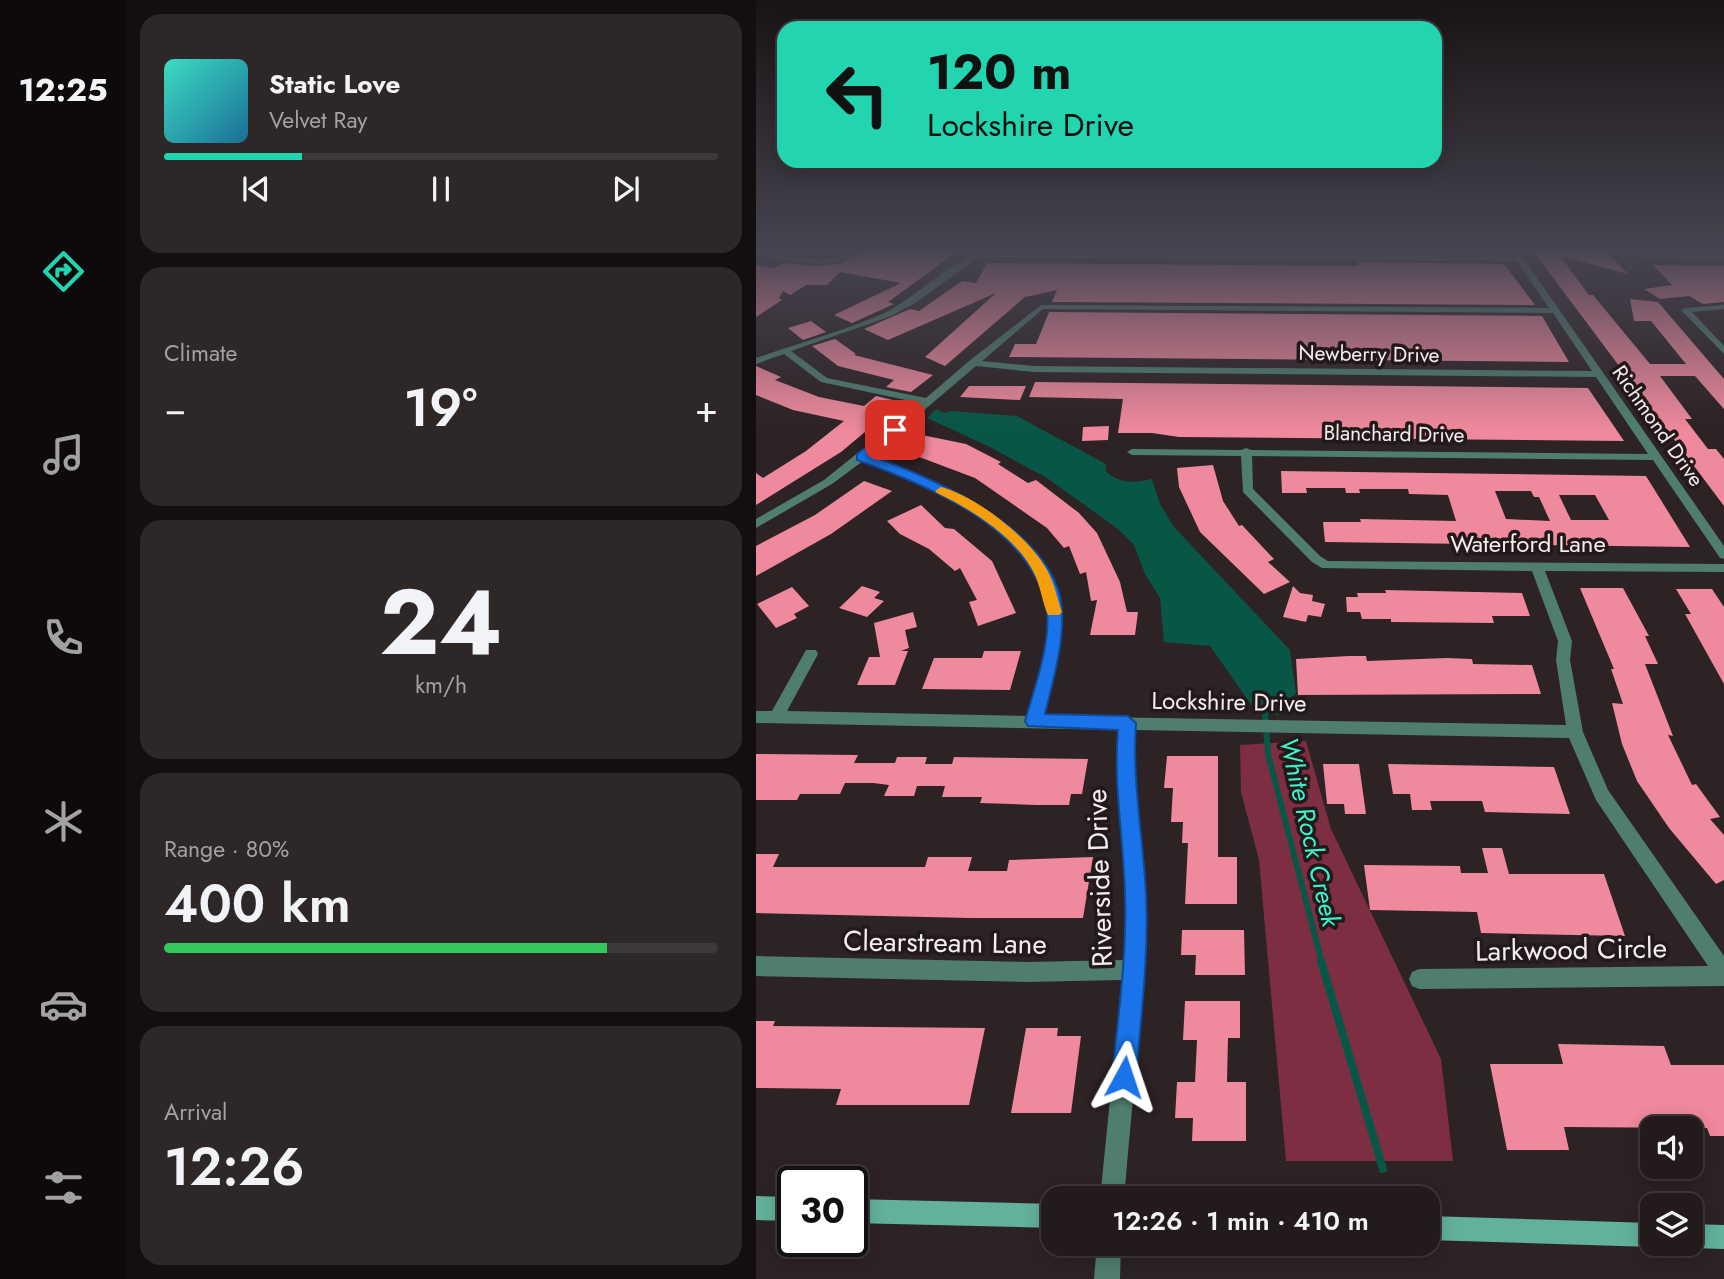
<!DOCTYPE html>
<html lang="en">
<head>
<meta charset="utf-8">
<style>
	body { margin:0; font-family:Jost,sans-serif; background:#2e2728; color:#f1f3f6; height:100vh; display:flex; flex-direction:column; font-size:26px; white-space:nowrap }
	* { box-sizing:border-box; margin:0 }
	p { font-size:23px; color:#a2a1a3 }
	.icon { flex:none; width:38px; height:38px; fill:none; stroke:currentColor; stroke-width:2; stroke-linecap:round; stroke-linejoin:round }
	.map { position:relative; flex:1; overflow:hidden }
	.details { display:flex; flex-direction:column; gap:14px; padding:14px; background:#130e0f; width:630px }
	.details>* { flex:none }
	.banner { position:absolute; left:21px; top:21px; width:665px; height:147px; border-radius:21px; box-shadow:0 4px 18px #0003,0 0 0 2px #3f383a; background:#22d5af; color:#111; overflow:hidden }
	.controls { position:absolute; left:884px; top:1116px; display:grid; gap:14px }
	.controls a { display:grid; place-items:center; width:63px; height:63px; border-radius:14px; background:#221a1b; box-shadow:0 4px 18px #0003,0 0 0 2px #3f383a; font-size:35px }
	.speed { position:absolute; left:21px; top:1166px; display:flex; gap:14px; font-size:35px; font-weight:700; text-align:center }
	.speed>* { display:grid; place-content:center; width:91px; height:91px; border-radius:50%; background:#221a1b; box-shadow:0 4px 18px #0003,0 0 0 2px #3f383a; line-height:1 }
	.speed .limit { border:4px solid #111; border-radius:10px; background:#fff; color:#111 }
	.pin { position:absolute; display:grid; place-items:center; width:60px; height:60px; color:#fff; margin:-30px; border-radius:14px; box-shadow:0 4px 10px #0006 }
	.me { position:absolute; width:77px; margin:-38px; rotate:5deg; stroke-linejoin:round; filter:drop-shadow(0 0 5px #0008) }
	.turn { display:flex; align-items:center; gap:24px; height:147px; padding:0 35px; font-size:32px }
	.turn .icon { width:91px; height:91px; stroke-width:2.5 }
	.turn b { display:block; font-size:49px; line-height:60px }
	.big { font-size:52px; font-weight:600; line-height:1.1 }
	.details .card { flex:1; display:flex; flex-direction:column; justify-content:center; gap:10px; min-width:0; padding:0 24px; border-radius:21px; background:#2e2728 }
	.details .dial { align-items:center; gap:0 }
	.dial b { font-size:91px; line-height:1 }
	.song { display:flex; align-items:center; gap:21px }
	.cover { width:84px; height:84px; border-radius:10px; background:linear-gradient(135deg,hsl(170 70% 55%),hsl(200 70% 35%)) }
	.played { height:7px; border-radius:4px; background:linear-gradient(90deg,#22d5af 25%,#3f383a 25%) }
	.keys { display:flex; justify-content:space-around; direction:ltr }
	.heat { display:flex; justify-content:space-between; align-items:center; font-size:38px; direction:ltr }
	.charge { height:10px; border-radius:5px; background:linear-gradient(90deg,#34c759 80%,#3f383a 0) }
	.trip { position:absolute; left:285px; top:1186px; width:399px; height:70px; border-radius:21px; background:#221a1b; box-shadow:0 4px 18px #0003,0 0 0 2px #3f383a; font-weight:600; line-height:70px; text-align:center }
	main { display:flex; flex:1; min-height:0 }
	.dock { display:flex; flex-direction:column; width:126px; justify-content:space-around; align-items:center; background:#0e0a0b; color:#a2a1a3 }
	.dock .icon { width:49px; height:49px }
	.dock .on { color:#22d5af }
	.dock b { font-size:32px; color:#f1f3f6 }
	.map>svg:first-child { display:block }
	.green { fill:#7e2e42 }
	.water { fill:#085746 }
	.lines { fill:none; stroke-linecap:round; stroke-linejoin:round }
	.stream-far2 { stroke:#085746; stroke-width:5 }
	.stream-far1 { stroke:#085746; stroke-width:6 }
	.stream { stroke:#085746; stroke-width:8 }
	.building { fill:#ef899d; fill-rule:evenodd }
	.street { fill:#4f7e70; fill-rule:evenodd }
	.secondary { fill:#62b19b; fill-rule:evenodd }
	.route { fill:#1a73e8; stroke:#114b97; stroke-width:2 }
	.slow { fill:#f59e0b }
	.labels { text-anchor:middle; stroke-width:7; stroke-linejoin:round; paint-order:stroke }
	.far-street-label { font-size:21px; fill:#f4ecee; stroke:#23191a }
	.street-label { font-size:24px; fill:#f4ecee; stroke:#23191a }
	.water-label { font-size:26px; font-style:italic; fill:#3af5cb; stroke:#23191a }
	.near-street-label { font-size:28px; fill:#f4ecee; stroke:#23191a }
</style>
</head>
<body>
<main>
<nav class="dock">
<b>12:25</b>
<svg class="icon on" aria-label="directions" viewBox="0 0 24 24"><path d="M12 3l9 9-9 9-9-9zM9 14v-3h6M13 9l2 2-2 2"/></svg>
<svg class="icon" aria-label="music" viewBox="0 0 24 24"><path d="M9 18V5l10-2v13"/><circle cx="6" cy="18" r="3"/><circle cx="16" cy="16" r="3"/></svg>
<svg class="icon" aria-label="phone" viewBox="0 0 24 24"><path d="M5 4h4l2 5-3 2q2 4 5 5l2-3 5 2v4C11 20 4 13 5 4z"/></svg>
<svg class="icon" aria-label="climate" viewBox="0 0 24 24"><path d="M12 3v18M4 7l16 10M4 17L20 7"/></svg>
<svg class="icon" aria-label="car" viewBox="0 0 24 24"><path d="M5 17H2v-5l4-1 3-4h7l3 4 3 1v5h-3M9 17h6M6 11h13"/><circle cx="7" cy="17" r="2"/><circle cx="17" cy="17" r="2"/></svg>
<svg class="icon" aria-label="filters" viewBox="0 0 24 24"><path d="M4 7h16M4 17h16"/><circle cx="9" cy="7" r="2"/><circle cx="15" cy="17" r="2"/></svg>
</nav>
<section class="details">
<div class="card">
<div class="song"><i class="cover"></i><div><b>Static Love</b><p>Velvet Ray</p></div></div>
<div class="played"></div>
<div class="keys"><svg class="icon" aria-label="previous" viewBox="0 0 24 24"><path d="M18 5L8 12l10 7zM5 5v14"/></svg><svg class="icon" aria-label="pause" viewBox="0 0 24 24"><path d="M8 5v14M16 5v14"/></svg><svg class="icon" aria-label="next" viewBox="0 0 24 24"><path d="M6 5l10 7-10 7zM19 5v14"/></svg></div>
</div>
<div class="card"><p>Climate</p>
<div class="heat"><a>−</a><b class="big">19°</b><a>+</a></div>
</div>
<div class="card dial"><b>24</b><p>km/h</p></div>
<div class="card"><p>Range · 80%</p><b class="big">400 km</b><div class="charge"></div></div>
<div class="card"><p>Arrival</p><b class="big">12:26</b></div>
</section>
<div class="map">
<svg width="968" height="1279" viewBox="0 0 968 1279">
	<rect width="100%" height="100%" fill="#2d2224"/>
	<path class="green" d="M550 741 575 829 685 1059 697 1161H530L503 860 485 792 484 745Z"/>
	<path class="water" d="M180 409 189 413 195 411 261 416 350 464V471C362 484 379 483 396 479L404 504 418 527 534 650 540 693 523 715 501 713 454 646 408 642 404 598 389 574 378 545 362 529 291 478 234 447 171 418Z"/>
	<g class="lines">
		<path class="stream-far2" d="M509 707 510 715"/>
		<path class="stream-far1" d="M509 713 512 754 566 963"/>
		<path class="stream" d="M565 961 627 1169"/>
	</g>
	<path class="building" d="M111 251H202L132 302 138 304 96 323 78 315 145 283 84 272 71 285H50L34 295 27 291 23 298 26 300 0 317V265L18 268 28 263 56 266 84 264Z
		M598 251H741L743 254 599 253Z
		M777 251H850L872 274 804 256 833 295H837L894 364H930L895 321H878L874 299 902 302 968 379V409L939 376H904L936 419H929L952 449H960L968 459V506Z
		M601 262 748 264 779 305 296 302 301 290 269 297 189 366 169 357 240 293 132 340 108 329 154 309 163 311 206 281 220 283 231 263 603 266Z
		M897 265 968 266V302L947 304 933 296 904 299 888 289 916 285Z
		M293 312 786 316 813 362 253 357 259 344H280Z
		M55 321 70 332 47 340 32 328Z
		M79 339 100 354 98 355 177 375 155 392 130 387 138 380 82 366 56 346Z
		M0 366 25 377 19 380 63 397 108 406 120 396 145 402 85 452 0 505V473L7 478 50 451 88 421 37 410 0 395Z
		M279 382 832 388 868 441 423 437 396 433H362L367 399 273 397Z
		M213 386H270L264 400 204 397Z
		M353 426 352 440 326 441 327 427Z
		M161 434 210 444 245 462 242 464 272 483 280 480 323 513 341 533 364 582 371 612H382L379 635H334L341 600 335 601 330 572 324 574 313 546 308 548 291 528 219 478 142 449Z
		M457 465 467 501 483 526 486 525 518 559 512 562 534 582 508 594 444 532 423 487 421 468Z
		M525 471 890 476 934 547 569 542 567 522H605L604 519 700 521 692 495 653 494 652 489H603L604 493H590L589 488H550L551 493H526ZM739 491H775L778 497H783L794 521 750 519ZM803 495H839L853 520H815Z
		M108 481 136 491 75 534 0 576V546L59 515Z
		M165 505 189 528 198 529 236 561 260 613 222 626 213 602 221 600 204 568 199 571 173 549 144 534 131 521Z
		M106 586 124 592 118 598 128 601 111 617 83 608Z
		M537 586 544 593 557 595 556 601 569 604 565 617 552 615 550 622 527 617Z
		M36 587 53 606 38 614 41 618 20 628 1 604Z
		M824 588H867L893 636H889L902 664H889L917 736 912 735 936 785 940 784 964 817 954 819 968 835V880L960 884 913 828 881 781 866 744 856 703 867 704 855 669H858Z
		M920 589H956L968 607V684L929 614H935Z
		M629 590 766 593 774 616H736L738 623 635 622V619H606L604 612H591L590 597H602L601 593H630Z
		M157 612 161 627 149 630 153 648 145 651H152L139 685H101L113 657H124L118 623Z
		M228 651H265L254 690 166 689 178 658H226Z
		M593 656H610L611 661 691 658 716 659 717 664 776 665 785 694 542 695 540 659Z
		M0 754 102 755 98 763H139L141 757H171L169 764H196L198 757 332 759 326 794H315L313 805H280L224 803 226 797H186L189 786H161L158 796H128L133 785 117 783H89L84 794H44L41 800H0Z
		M411 756H462V857H481V904H429L432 843H426L427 822H415L417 788H408Z
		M567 764H603L610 814H589L588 804H571Z
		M632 764 798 767 814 814 729 812 726 801H674L676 810H656L654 794H637Z
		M726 848H746L753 874H848L869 936 725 933 721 912 614 910 608 865 704 866 705 873H732Z
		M0 854H23L17 867H169L172 857H216L212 871H251L253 860 337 857 327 918H214L0 913Z
		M426 930H488L489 975H439L440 955H425Z
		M429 1001H484V1038H472L471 1082H490V1141H436L437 1118H419L421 1082H439L441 1040H427Z
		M0 1021H19L17 1026 229 1028 213 1105H80L85 1089 0 1088Z
		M270 1028H302L301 1036H325L315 1113H255Z
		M802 1044 908 1046 915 1065H968V1136H954L951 1128 808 1127 813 1150H751L734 1064H807Z"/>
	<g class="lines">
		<path class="street" d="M0 251C22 254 44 260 66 259 81 259 95 250 109 251 77 273 35 261 0 255Z
			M867 251 891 254 968 255V259L891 258Z
			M757 252H763L968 546V559L964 558 897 460 496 456 497 489 564 556 572 561 968 564V572L789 571 816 641 814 660 827 732 852 790 968 956V986L663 989 656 986 653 979 656 972 663 969 952 966 840 800 813 738 379 730C376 788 389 844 389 901 389 1000 376 1099 368 1199H344L366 980 270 982 0 976V956L270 962 368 960 371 899 363 769 364 730 0 723V711H16L50 650H60L62 654 31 711 272 716C281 685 293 654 293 621 292 534 176 486 107 461L76 484 0 528V519L68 480 164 403 65 382 28 354 0 364V358C42 343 89 331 128 313 161 297 194 261 225 253L758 257ZM225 257 761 261 793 308 285 305 213 361 170 398 71 378 35 351 133 317 161 302 218 260ZM287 309 797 313 836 371 278 366 226 361ZM220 366 278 372 840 377 892 454 495 450 490 448 485 450 376 449 371 452 376 455 485 456 487 492 556 562 566 568 776 571 802 641 800 660 810 725 287 716C295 685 307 654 306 621 305 530 185 482 114 456Z
			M968 305V309L936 312 968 346V354L925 310 929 308Z
			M341 1244H365L364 1279H338Z"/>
		<path class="secondary" d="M0 1196 37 1197V1221L0 1220Z
			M96 1199 298 1204V1228L96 1223Z
			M672 1216 896 1223V1244H903L896 1247 672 1240Z
			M934 1224 968 1225V1249L934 1248 925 1245 934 1244Z"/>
	</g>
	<linearGradient id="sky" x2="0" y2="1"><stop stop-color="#191314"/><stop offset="0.58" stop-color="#464450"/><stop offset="1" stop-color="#464450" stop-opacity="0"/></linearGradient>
	<rect width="968" height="430" fill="url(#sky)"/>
	<path class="route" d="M135 427 145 430 115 456C178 478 300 531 306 609 308 645 297 680 289 714L372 716 380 723C376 781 387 837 390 894 393 955 385 1017 380 1077L377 1086 368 1089 359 1086 356 1077C362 1017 371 956 369 895 368 840 357 786 362 730L272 726 269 721C278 689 297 638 290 605 273 526 169 484 101 460V454Z"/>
	<path class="slow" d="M185 487C220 496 274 538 291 570 298 582 301 598 306 612L303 615H292C286 602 285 587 278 573 261 538 215 509 181 493L179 491Z"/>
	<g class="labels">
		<g class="far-street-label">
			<text transform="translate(613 354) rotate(1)" y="7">Newberry Drive</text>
			<text transform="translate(902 426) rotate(55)" y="7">Richmond Drive</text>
			<text transform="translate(638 434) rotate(1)" y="7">Blanchard Drive</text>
		</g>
		<g class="street-label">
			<text x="772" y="552">Waterford Lane</text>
			<text transform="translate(473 702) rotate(1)" y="8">Lockshire Drive</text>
		</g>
		<g class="water-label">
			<text transform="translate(554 832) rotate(77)" y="9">White Rock Creek</text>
		</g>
		<g class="near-street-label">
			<text transform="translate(343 878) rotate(-92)" y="10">Riverside Drive</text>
			<text transform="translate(189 942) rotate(1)" y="10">Clearstream Lane</text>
			<text transform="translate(815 949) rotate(-1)" y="10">Larkwood Circle</text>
		</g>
	</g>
</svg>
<div class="controls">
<a><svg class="icon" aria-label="sound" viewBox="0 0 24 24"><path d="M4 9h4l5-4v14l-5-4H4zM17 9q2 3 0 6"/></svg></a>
<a><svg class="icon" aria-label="layers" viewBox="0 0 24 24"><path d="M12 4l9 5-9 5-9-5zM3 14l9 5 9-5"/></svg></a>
</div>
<div class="speed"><div class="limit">30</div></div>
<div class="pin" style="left:139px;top:430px;background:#d93025"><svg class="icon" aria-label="arrive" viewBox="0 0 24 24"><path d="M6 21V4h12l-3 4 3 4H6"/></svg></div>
<svg class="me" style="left:368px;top:1077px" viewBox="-20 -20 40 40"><path d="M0-17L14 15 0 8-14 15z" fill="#1a73e8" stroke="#fff" stroke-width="4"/></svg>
<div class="trip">12:26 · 1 min · 410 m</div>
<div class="banner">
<div class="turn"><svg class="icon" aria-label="left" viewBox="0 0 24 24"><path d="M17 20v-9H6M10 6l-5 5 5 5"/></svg><div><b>120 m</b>Lockshire Drive</div></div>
</div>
</div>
</main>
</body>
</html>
